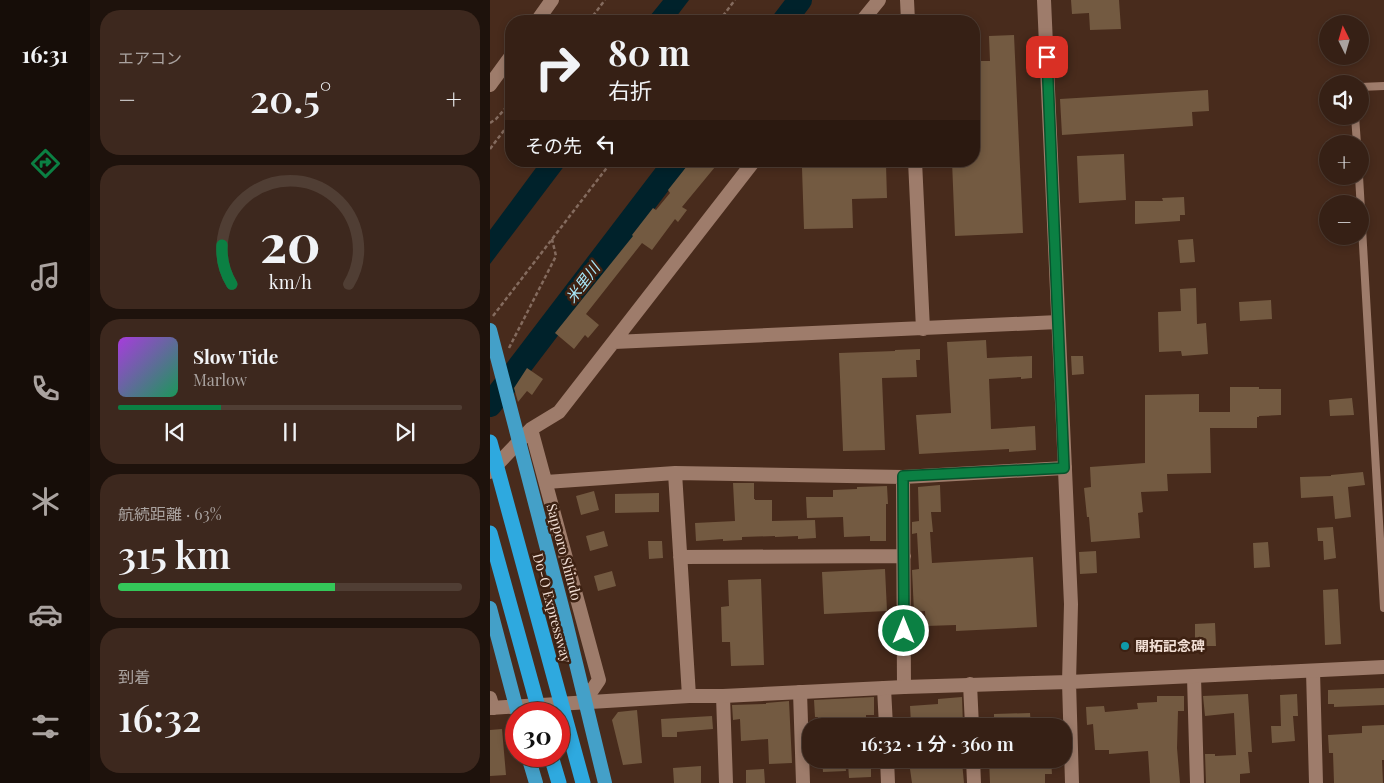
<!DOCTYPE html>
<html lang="ja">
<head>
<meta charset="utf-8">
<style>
	body { margin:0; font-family:"Playfair Display","Noto Sans JP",serif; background:#3d281e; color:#f1f3f6; height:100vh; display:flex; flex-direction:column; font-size:19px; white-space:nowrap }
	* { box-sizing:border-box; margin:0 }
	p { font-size:16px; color:#aaa3a0 }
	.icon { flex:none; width:28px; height:28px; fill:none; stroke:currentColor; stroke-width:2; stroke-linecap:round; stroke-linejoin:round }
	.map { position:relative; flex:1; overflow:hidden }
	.sheet { display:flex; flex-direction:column; gap:10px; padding:10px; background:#1e120c; width:400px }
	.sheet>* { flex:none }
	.hud { position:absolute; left:15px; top:15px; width:475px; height:152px; border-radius:20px; box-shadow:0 2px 8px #0003,0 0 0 1px #503e34; background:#362015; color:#f1f3f6; overflow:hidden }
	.needle { width:32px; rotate:355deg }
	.controls { position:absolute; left:829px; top:15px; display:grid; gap:10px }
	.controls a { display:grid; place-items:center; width:50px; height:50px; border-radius:50%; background:#362015; box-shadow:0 2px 8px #0003,0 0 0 1px #503e34; font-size:25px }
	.speed { position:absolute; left:15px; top:702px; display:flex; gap:10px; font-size:25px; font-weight:700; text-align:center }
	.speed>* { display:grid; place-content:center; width:65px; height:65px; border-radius:50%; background:#362015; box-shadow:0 2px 8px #0003,0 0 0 1px #503e34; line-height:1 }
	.speed .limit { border:8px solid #d22; background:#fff; color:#111 }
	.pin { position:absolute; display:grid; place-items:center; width:42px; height:42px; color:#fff; margin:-21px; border-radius:10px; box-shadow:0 2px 8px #0006 }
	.me { position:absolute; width:55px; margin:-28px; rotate:0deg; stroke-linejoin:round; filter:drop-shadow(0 0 4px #0008) }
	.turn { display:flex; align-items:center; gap:18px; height:105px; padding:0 20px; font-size:22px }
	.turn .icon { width:65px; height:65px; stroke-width:2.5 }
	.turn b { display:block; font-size:35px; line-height:42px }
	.then { display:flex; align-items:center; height:48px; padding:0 20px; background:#0003; gap:10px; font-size:19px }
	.big { font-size:38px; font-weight:600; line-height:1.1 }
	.sheet .card { flex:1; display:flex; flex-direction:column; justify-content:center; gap:8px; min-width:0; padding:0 18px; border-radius:20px; background:#3d281e }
	.sheet .dial { align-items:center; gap:0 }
	.dial svg { height:130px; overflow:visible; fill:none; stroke:#503e34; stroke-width:7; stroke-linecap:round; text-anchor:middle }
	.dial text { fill:#f1f3f6; stroke:none }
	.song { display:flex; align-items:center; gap:15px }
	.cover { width:60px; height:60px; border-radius:8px; background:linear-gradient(135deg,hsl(280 70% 55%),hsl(150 70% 35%)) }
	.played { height:5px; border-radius:2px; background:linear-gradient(90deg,#0b8043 30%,#503e34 30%) }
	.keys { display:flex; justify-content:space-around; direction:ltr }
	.heat { display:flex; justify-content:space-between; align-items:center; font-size:28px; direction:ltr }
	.charge { height:8px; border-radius:4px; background:linear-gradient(90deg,#34c759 63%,#503e34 0) }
	.trip { position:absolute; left:312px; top:718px; width:270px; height:50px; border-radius:20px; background:#362015; box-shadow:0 2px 8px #0003,0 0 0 1px #503e34; font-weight:600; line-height:50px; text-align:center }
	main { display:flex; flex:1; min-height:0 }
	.dock { display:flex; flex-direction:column; width:90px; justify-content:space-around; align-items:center; background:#160d08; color:#aaa3a0 }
	.dock .icon { width:35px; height:35px }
	.dock .selected { color:#0b8043 }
	.dock b { font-size:22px; color:#f1f3f6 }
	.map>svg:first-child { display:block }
	.water { fill:#00222b }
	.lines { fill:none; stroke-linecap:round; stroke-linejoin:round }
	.river { stroke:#00222b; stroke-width:24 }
	.building { fill:#735a41 }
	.path { stroke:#846b5e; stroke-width:2.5; stroke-dasharray:4 2.5; stroke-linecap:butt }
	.service { stroke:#9e7c6b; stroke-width:8 }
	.minor { stroke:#9e7c6b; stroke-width:14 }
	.tertiary { stroke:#9e7c6b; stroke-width:14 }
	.trunk { stroke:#44a0c8; stroke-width:14 }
	.motorway { stroke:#2ea9df; stroke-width:15 }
	.route-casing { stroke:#07532c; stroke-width:12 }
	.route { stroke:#0b8043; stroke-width:9 }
	.culture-dot { fill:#0f9aa8; stroke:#3d2112; stroke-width:2 }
	.labels { text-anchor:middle; stroke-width:5; stroke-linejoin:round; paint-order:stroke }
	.street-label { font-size:14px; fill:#f2dfd5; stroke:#3d2112 }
	.poi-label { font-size:14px; font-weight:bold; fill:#f2dfd5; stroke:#3d2112; text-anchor:start }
	.water-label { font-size:15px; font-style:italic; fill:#a9e8fa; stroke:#3d2112 }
</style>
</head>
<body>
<main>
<nav class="dock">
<b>16:31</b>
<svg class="icon selected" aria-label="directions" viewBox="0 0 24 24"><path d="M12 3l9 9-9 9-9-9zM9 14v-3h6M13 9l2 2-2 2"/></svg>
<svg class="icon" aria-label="music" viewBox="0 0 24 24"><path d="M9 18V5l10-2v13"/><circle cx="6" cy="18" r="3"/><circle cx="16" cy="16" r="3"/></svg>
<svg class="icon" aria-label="phone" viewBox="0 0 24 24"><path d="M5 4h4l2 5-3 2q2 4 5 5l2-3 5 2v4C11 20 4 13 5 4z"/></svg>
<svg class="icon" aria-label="climate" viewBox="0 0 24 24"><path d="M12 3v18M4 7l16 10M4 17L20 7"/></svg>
<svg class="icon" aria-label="car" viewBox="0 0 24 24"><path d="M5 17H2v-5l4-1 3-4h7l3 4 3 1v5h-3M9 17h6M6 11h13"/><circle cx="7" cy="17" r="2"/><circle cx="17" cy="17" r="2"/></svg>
<svg class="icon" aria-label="filters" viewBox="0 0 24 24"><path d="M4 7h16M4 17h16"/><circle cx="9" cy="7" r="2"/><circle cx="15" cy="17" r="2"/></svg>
</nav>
<section class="sheet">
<div class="card"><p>エアコン</p>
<div class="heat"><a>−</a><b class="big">20.5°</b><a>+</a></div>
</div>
<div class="card dial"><svg viewBox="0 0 100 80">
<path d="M14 69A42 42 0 1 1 86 69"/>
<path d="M14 69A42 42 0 0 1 8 45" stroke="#0b8043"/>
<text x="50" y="56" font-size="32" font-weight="700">20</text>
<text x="50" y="72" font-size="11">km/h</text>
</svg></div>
<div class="card">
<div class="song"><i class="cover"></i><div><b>Slow Tide</b><p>Marlow</p></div></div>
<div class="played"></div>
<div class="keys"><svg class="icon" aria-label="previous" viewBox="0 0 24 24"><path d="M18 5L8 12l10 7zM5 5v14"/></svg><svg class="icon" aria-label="pause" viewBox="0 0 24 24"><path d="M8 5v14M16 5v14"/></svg><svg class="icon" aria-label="next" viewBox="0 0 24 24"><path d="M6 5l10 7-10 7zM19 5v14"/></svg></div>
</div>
<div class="card"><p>航続距離 · 63%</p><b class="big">315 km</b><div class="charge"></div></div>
<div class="card"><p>到着</p><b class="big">16:32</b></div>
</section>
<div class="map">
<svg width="894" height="783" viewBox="0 0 894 783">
	<rect width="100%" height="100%" fill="#482b1c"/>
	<path class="water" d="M173 0H199L183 21H156Z
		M51 161H78L0 264V230Z"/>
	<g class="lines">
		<path class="river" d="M294 21 310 0
			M0 405 186 161"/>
	</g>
	<path class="building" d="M581 0H629L631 29 600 30 599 13 582 14Z
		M524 35 533 233 465 236 462 161H484V61H500L499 36Z
		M718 90 719 111 702 112 703 126 572 135 570 99Z
		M634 154 636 200 589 203 587 156Z
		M201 161H217L225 167 192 207 197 210 188 222 185 219 162 250 152 243 96 314 109 325 98 338 95 335 84 349 65 333 143 236 142 235 163 208 166 210 180 193 178 190Z
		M396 165 397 198 362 199 363 228 314 229 312 168Z
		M694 197 695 215H690V221L645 224V201H673L672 198Z
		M703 239 705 262 690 263 688 240Z
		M706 288 707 324 716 323 718 354 692 356 691 351 669 352 668 312 691 311 690 289Z
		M781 300 782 319 750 321 749 302Z
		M496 340 497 358 542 356V378L531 379V377L499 379 500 403 501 429 545 426 546 450 519 452V449L429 454 426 415 461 413 457 342Z
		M430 349V360H426L427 377 392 378 395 450 353 451 349 353 405 351V350Z
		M581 356H593L594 374 582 375Z
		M37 368 53 379 42 395 37 391 28 402 24 388Z
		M740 387H769V389H791V415L769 416V417H767V428H720L721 473 677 474 678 491 651 492 653 512 648 513 650 538 601 542 599 517H597L594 488 601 487 600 467 655 463V395L709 394V412H740Z
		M862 398 864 415 840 416 839 400Z
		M873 472 875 485 858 487 861 517 845 519 843 496 811 498 810 477 841 476V475Z
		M243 483H264V499H265V500H282V521L325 520 326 538 308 539V536L285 537V536L252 537V540L233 541V539L206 541 205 523 245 521Z
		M450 485 451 512H441L443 532H440L442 563 543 557 547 627 466 631V625L436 626 435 611 424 612 422 570 429 569 427 533 422 534V522L429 521 428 487Z
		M397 486 398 504H396V541H380V536L354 537 353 517 317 518 316 497H343V490L367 489V487Z
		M104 491 109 510 91 515 86 496Z
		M169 493V512L125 513V494Z
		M843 527 846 558 834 560 833 541H828L827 528Z
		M114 531 118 546 100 551 96 536Z
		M158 541H172L173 558 159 559Z
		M778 542 780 567 764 568 763 543Z
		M606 551 607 573 590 574 589 552Z
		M395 569 397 611 334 614 332 572Z
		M122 571 126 586 108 591 104 576Z
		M271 579 274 665 241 666 240 642H232L231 607 239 606 238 580Z
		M848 589 851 644 835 645 833 590Z
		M725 623 726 646H714L713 643H710V637L705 638V624Z
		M894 688V705L844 707V704H838V690Z
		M758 694 762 752H758L760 773 750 774V783H716L715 754H725V756L746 755 744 713 715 716 713 696Z
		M807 694 808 716H803L805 741 782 743 781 726H791L790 695Z
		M667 696H694V711H688L687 748 690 783H660L658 751 619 754V750H605L603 724 597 725 596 707 614 706 615 712 648 709 647 703 667 702Z
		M384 697V715H376V726H328V717H325L324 700Z
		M472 697 473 726H445V722L421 724 420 706 448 704V699Z
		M299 701 302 763 279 764 278 739 251 741 250 719 243 720 242 705 276 704V703Z
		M147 710 152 763 133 765 122 720 128 712Z
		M540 713 541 726H504V714Z
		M222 716 223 729 187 732V737H172L171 719Z
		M894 725V760H892L893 783H844L843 753H839L838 735 872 733V726Z
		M12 729 16 775 0 776V730Z
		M332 759H355L356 771 333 772Z
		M442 759V765L472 762 474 783H422L419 762Z
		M499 759H525V762L561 760 562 774H555V783H500Z
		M381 762V777L359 778 358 764Z
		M211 766V783H184L183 768Z
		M274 769 275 783H256V770Z"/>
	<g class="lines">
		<path class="path" d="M99 21 115 0
			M229 21 245 0
			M0 123 6 119 21 102
			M0 149 21 121
			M3 316 122 161
			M19 348 66 256 62 239"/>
		<path class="service" d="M870 87 894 86
			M865 116 867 144
			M869 176 894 608"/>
		<path class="minor" d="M417 0 418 21
			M47 21 62 0
			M372 21 389 0
			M0 85 21 56
			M425 161 433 329
			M124 342 568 322
			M41 429 109 680 94 702
			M0 472 41 429 69 412 264 161
			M185 473 199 696
			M413 477 414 687
			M56 482 185 473 413 477 575 468
			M190 557 414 556
			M823 671 826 783
			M704 677 707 783
			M480 684 482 726
			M394 688 396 726
			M310 692 313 783
			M233 696 236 783
			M0 698 3 708
			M397 759 398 783
			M483 759 484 783"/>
		<path class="tertiary" d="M554 0 581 604 579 682 582 783
			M0 708 199 696H233L414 687 579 682 894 667"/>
		<path class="trunk" d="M0 330 75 618 115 783
			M0 608 28 714
			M38 756 46 783"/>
		<path class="motorway" d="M0 442 93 783
			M0 533 50 714
			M61 756 69 783"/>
	</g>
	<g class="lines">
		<defs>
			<path id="route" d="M414 631 413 476 574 468 557 57"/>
		</defs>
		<use href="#route" class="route-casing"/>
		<use href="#route" class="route"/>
	</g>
	<circle class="culture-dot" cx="635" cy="646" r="5"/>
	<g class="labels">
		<g class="street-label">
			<text transform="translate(74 552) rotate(75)" y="5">Sapporo Shindo</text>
			<text transform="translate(62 608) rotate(75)" y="5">Do-O Expressway</text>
		</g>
		<g class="poi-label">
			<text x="645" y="651">開拓記念碑</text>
		</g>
		<g class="water-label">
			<text transform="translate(93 283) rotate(-53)" y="5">米里川</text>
		</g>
	</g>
</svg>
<div class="controls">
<a><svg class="needle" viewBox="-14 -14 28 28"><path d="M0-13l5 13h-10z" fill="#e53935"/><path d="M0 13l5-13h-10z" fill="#aaa3a0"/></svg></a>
<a><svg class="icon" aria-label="sound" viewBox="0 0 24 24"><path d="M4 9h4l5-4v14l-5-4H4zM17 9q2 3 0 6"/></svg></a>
<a>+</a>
<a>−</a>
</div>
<div class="speed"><div class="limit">30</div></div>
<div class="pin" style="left:557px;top:57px;background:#d93025"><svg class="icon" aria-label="arrive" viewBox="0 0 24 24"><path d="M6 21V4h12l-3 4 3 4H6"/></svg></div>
<svg class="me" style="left:414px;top:631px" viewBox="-20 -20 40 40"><circle r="17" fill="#0b8043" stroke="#fff" stroke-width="3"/><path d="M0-11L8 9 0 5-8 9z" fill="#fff"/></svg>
<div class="trip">16:32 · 1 分 · 360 m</div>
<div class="hud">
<div class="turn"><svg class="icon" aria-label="right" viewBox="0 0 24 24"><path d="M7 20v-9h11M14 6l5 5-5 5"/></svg><div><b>80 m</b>右折</div></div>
<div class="then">その先<svg class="icon" aria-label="left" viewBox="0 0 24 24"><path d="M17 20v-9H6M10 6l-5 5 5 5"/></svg></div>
</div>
</div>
</main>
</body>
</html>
